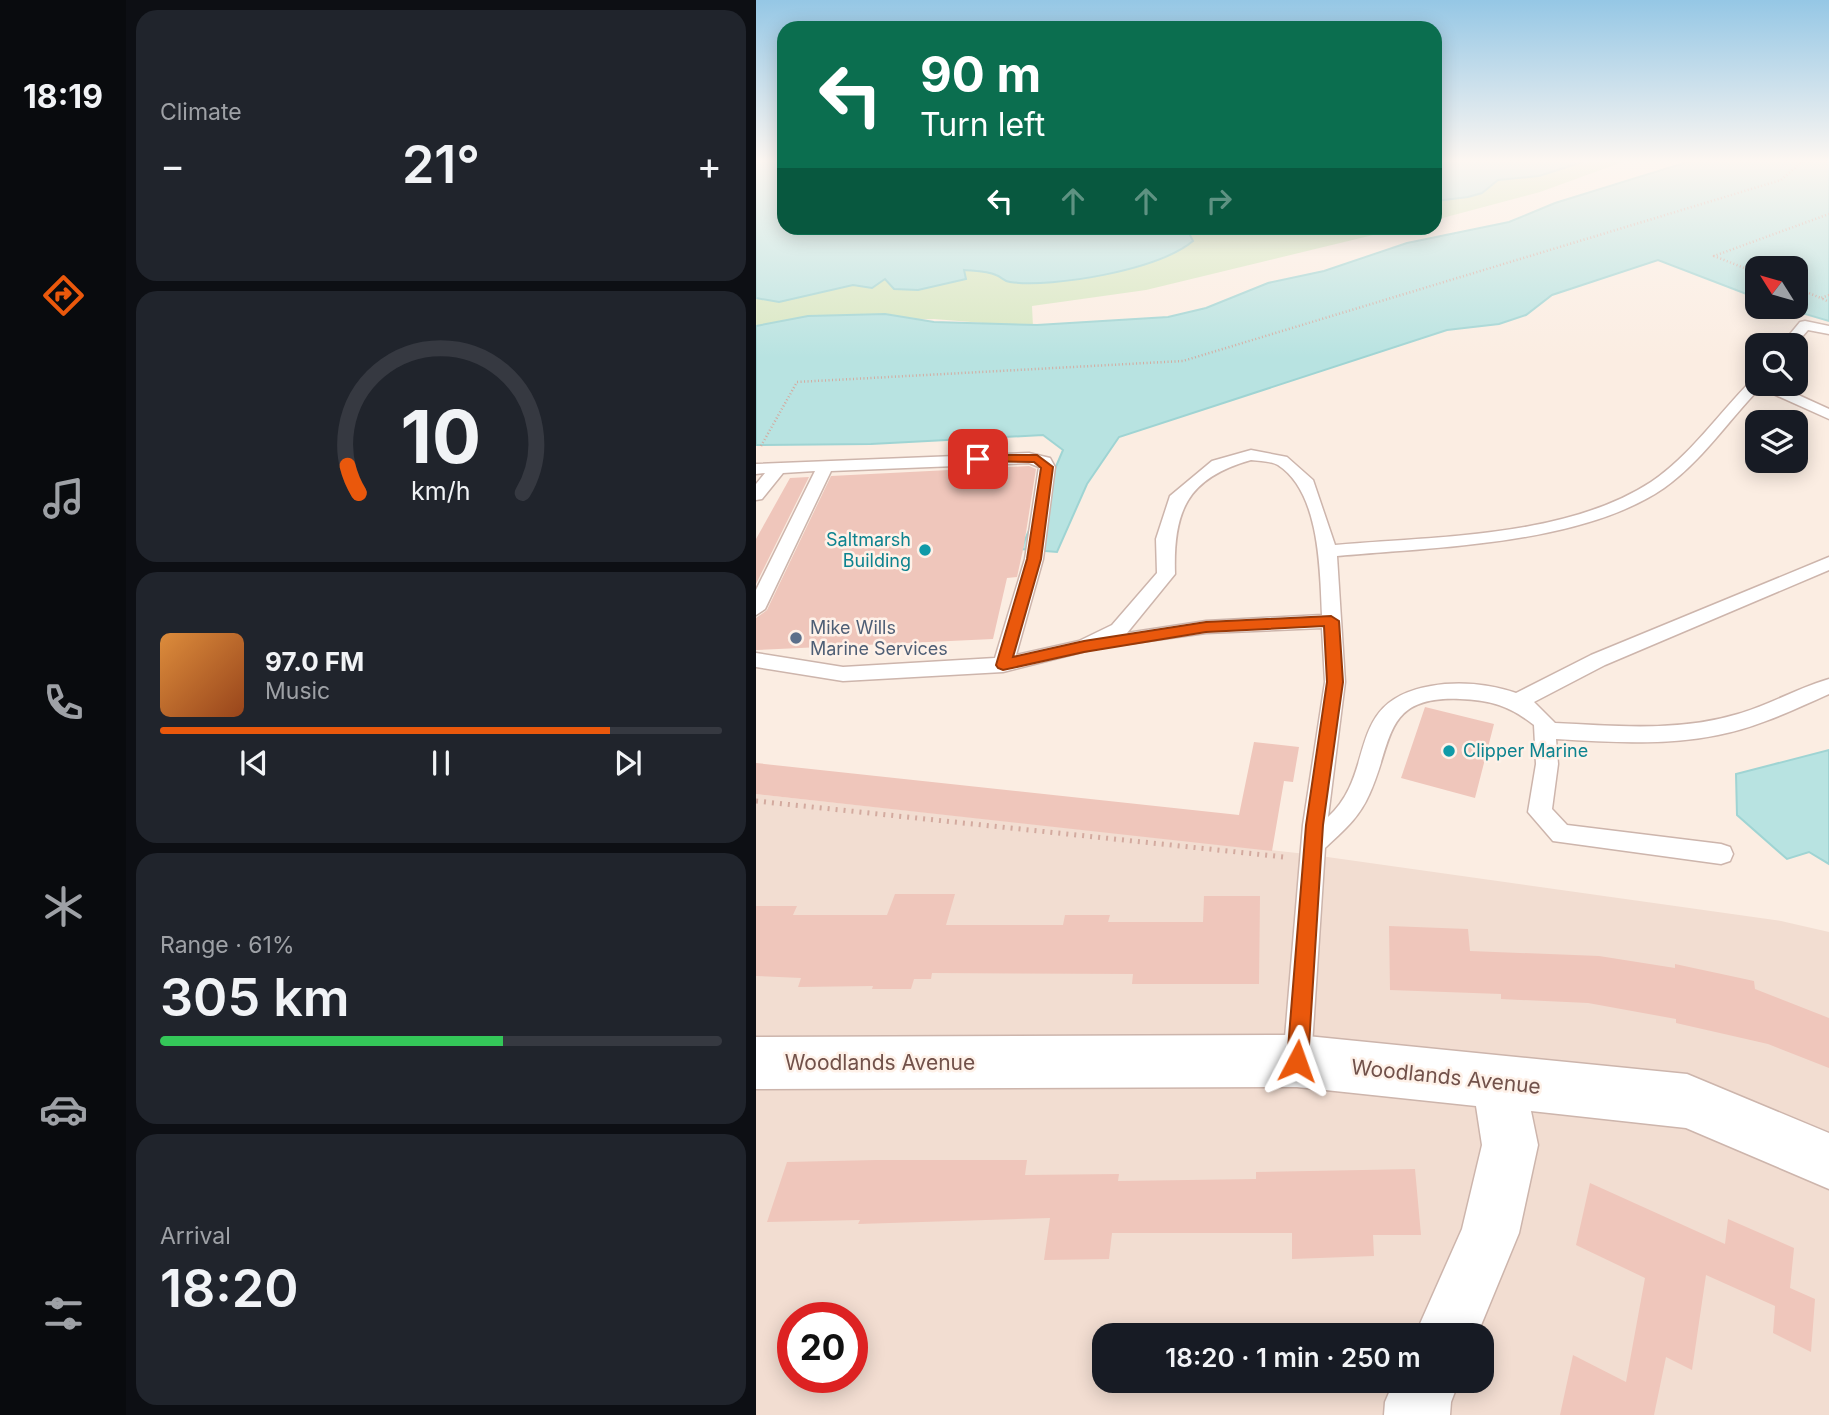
<!DOCTYPE html>
<html lang="en">
<head>
<meta charset="utf-8">
<style>
	body { margin:0; font-family:Inter,sans-serif; background:#20242c; color:#f1f3f6; height:100vh; display:flex; flex-direction:column; font-size:26px; white-space:nowrap }
	* { box-sizing:border-box; margin:0 }
	p { font-size:23px; color:#9ea1a6 }
	.icon { flex:none; width:38px; height:38px; fill:none; stroke:currentColor; stroke-width:2; stroke-linecap:round; stroke-linejoin:round }
	.map { position:relative; flex:1; overflow:hidden }
	.sheet { display:flex; flex-direction:column; gap:10px; padding:10px; background:#0d0f14; width:630px }
	.sheet>* { flex:none }
	.banner { position:absolute; left:21px; top:21px; width:665px; height:214px; border-radius:21px; box-shadow:0 4px 18px #0003; background:#0b6e4f; color:#fff; overflow:hidden }
	.needle { width:46px; rotate:307deg }
	.tools { position:absolute; left:989px; top:256px; display:grid; gap:14px }
	.tools a { display:grid; place-items:center; width:63px; height:63px; border-radius:14px; background:#171b24; box-shadow:0 4px 18px #0003; font-size:35px }
	.speed { position:absolute; left:21px; top:1302px; display:flex; gap:14px; font-size:35px; font-weight:700; text-align:center }
	.speed>* { display:grid; place-content:center; width:91px; height:91px; border-radius:50%; background:#171b24; box-shadow:0 4px 18px #0003; line-height:1 }
	.speed .limit { border:10px solid #d22; background:#fff; color:#111 }
	.pin { position:absolute; display:grid; place-items:center; width:60px; height:60px; color:#fff; margin:-30px; border-radius:14px; box-shadow:0 4px 10px #0006 }
	.me { position:absolute; width:77px; margin:-38px; rotate:4deg; stroke-linejoin:round; filter:drop-shadow(0 0 5px #0008) }
	.turn { display:flex; align-items:center; gap:24px; height:147px; padding:0 28px; font-size:32px }
	.turn .icon { width:91px; height:91px; stroke-width:2.5 }
	.turn b { display:block; font-size:49px; line-height:60px }
	.lanes { display:flex; align-items:center; height:66px; padding:0 28px; background:#0003; justify-content:center; gap:35px; direction:ltr }
	.lanes .off { opacity:.35 }
	.big { font-size:52px; font-weight:600; line-height:1.1 }
	.sheet .widget { flex:1; display:flex; flex-direction:column; justify-content:center; gap:10px; min-width:0; padding:0 24px; border-radius:21px; background:#20242c }
	.sheet .dial { align-items:center; gap:0 }
	.dial svg { height:182px; overflow:visible; fill:none; stroke:#363941; stroke-width:7; stroke-linecap:round; text-anchor:middle }
	.dial text { fill:#f1f3f6; stroke:none }
	.song { display:flex; align-items:center; gap:21px }
	.cover { width:84px; height:84px; border-radius:10px; background:linear-gradient(135deg,hsl(30 70% 55%),hsl(20 70% 35%)) }
	.played { height:7px; border-radius:4px; background:linear-gradient(90deg,#ea580c 80%,#363941 80%) }
	.keys { display:flex; justify-content:space-around; direction:ltr }
	.heat { display:flex; justify-content:space-between; align-items:center; font-size:38px; direction:ltr }
	.charge { height:10px; border-radius:5px; background:linear-gradient(90deg,#34c759 61%,#363941 0) }
	.trip { position:absolute; left:336px; top:1323px; width:402px; height:70px; border-radius:21px; background:#171b24; box-shadow:0 4px 18px #0003; font-weight:600; line-height:70px; text-align:center }
	main { display:flex; flex:1; min-height:0 }
	.tabs { display:flex; flex-direction:column; width:126px; justify-content:space-around; align-items:center; background:#090b0e; color:#9ea1a6 }
	.tabs .icon { width:49px; height:49px }
	.tabs .active { color:#ea580c }
	.tabs b { font-size:32px; color:#f1f3f6 }
	.map>svg:first-child { display:block }
	.residential { fill:#f2ddd1; fill-rule:evenodd }
	.green { fill:#d7e7c2 }
	.water { fill:#b8e3e1; stroke:#9fd4d3; stroke-width:2 }
	.building { fill:#efc6bb }
	.lines { fill:none; stroke-linecap:round; stroke-linejoin:round }
	.lane-casing { stroke:#cdb5ac; stroke-width:3 }
	.street-casing { stroke:#cdb5ac; stroke-width:3 }
	.path-far1 { stroke:#d3aa9f; stroke-width:2.5; stroke-dasharray:1 2.5; stroke-linecap:butt }
	.path { stroke:#d3aa9f; stroke-width:5; stroke-dasharray:2 6; stroke-linecap:butt }
	.lane { fill:#fff; fill-rule:evenodd }
	.street { fill:#fff; fill-rule:evenodd }
	.route { fill:#ea580c; stroke:#983908; stroke-width:2 }
	.culture-dot { fill:#0f9aa8; stroke:#fef1e8; stroke-width:2.5 }
	.service-dot { fill:#5c6f8a; stroke:#fef1e8; stroke-width:2.5 }
	.labels { text-anchor:middle; stroke-width:5; stroke-linejoin:round; paint-order:stroke }
	.culture-label { font-size:18px; fill:#0d838f; stroke:#fef1e8; text-anchor:end }
	.service-label { font-size:18px; fill:#4e5e75; stroke:#fef1e8; text-anchor:start }
	.near-street-label { font-size:21px; fill:#71514a; stroke:#fef1e8 }
</style>
</head>
<body>
<main>
<nav class="tabs">
<b>18:19</b>
<svg class="icon active" aria-label="directions" viewBox="0 0 24 24"><path d="M12 3l9 9-9 9-9-9zM9 14v-3h6M13 9l2 2-2 2"/></svg>
<svg class="icon" aria-label="music" viewBox="0 0 24 24"><path d="M9 18V5l10-2v13"/><circle cx="6" cy="18" r="3"/><circle cx="16" cy="16" r="3"/></svg>
<svg class="icon" aria-label="phone" viewBox="0 0 24 24"><path d="M5 4h4l2 5-3 2q2 4 5 5l2-3 5 2v4C11 20 4 13 5 4z"/></svg>
<svg class="icon" aria-label="climate" viewBox="0 0 24 24"><path d="M12 3v18M4 7l16 10M4 17L20 7"/></svg>
<svg class="icon" aria-label="car" viewBox="0 0 24 24"><path d="M5 17H2v-5l4-1 3-4h7l3 4 3 1v5h-3M9 17h6M6 11h13"/><circle cx="7" cy="17" r="2"/><circle cx="17" cy="17" r="2"/></svg>
<svg class="icon" aria-label="filters" viewBox="0 0 24 24"><path d="M4 7h16M4 17h16"/><circle cx="9" cy="7" r="2"/><circle cx="15" cy="17" r="2"/></svg>
</nav>
<section class="sheet">
<div class="widget"><p>Climate</p>
<div class="heat"><a>−</a><b class="big">21°</b><a>+</a></div>
</div>
<div class="widget dial"><svg viewBox="0 0 100 80">
<path d="M14 69A42 42 0 1 1 86 69"/>
<path d="M14 69A42 42 0 0 1 9 57" stroke="#ea580c"/>
<text x="50" y="56" font-size="32" font-weight="700">10</text>
<text x="50" y="72" font-size="11">km/h</text>
</svg></div>
<div class="widget">
<div class="song"><i class="cover"></i><div><b>97.0 FM</b><p>Music</p></div></div>
<div class="played"></div>
<div class="keys"><svg class="icon" aria-label="previous" viewBox="0 0 24 24"><path d="M18 5L8 12l10 7zM5 5v14"/></svg><svg class="icon" aria-label="pause" viewBox="0 0 24 24"><path d="M8 5v14M16 5v14"/></svg><svg class="icon" aria-label="next" viewBox="0 0 24 24"><path d="M6 5l10 7-10 7zM19 5v14"/></svg></div>
</div>
<div class="widget"><p>Range · 61%</p><b class="big">305 km</b><div class="charge"></div></div>
<div class="widget"><p>Arrival</p><b class="big">18:20</b></div>
</section>
<div class="map">
<svg width="1073" height="1415" viewBox="0 0 1073 1415">
	<rect width="100%" height="100%" fill="#fbede2"/>
	<path class="residential" d="M0 794 550 854 1025 921 1073 932V1415H0ZM37 1318H96V1377H37ZM348 1335H726V1381H348Z"/>
	<path class="green" d="M679 160H793L803 167 847 160H872L784 192 679 220Z
		M0 167 28 228H646L390 290 276 306 277 327 178 319 39 322 0 340Z"/>
	<path class="water" d="M0 160H28V228H420L433 233 437 241C402 270 298 288 254 282 247 281 246 277 240 275 231 271 217 271 208 270L210 279 162 290 138 289 129 279 116 288 97 285 23 302 0 298Z
		M679 160H833L783 176 742 180 726 193 712 197 679 201Z
		M938 160H1073V321L1022 306H1040V268H1001V298L902 260 796 295 770 315 743 324 691 330 363 437 331 484 301 552 265 549 307 450 287 435 115 444 0 445V326L52 316 129 314 178 322 281 325 412 317 450 308 512 283 568 271 651 243 753 222 799 203Z
		M1073 750V864L1053 852 1031 859 981 815 980 774Z"/>
	<path class="building" d="M273 466 280 469 268 545 261 577 251 578 237 639 0 650V618L11 610 75 476Z
		M53 477 0 584V539L34 478Z
		M669 707 738 724 719 798 645 778Z
		M498 742 543 747 537 782 528 781 516 851 0 794V763L483 815Z
		M139 894H199L190 925H307L309 915H354L352 922H447L448 896H504L503 984H376L377 974 176 973 175 979H158L155 989H116L117 986 42 987 45 978 0 976V906H41L37 915H131Z
		M633 926 712 929 714 951 843 956 919 968V964L998 981 999 989 1073 1018V1068L1012 1044 920 1023V1019L832 1003 745 999V994L634 990Z
		M120 1160H271L269 1175 363 1174 362 1181 500 1179V1172L659 1169 665 1235H617L618 1256 536 1259V1233H356L353 1259 288 1260 294 1218 102 1224 104 1220 11 1222 31 1162Z
		M834 1183 969 1244 972 1219 1038 1248 1034 1288 1059 1299 1055 1352 1017 1333 1019 1306 950 1275 936 1370 910 1357 898 1415H804L817 1355 870 1382 889 1278 820 1245Z"/>
	<g class="lines">
		<defs>
			<path id="lane" d="M1049 321 1073 326V334L1052 330 1039 345H1025L1044 322Z
				M1001 379V383H1016L1073 409V419L1004 388C972 421 945 462 908 488 825 545 679 547 581 556L589 682 572 817C622 772 587 701 675 686 703 681 734 684 760 693L835 655 1073 557V570L849 665 778 702 799 723C860 726 923 732 982 714 1013 705 1042 688 1073 679V694C1037 710 1000 728 962 735 908 746 854 742 800 739L802 764 796 809 811 825 965 844 974 847 977 854 974 861 965 864 797 841 772 812 780 764 778 725C754 706 735 700 704 699 626 696 638 741 613 795 603 818 587 831 569 848L555 1061 551 1071 541 1075 531 1071 527 1061 547 825 569 682 566 628 450 633 342 648 247 672 87 681 0 667V653L87 667 239 658 269 559 283 467 273 463 75 471 9 609 0 615V590L59 471 27 473 6 499 0 500V484L9 473 0 474V464L273 453 294 458 299 467 287 559 260 655 323 641 356 625 401 573 400 539 414 496 456 461 495 450 531 457 557 480 579 545C679 536 809 538 895 482 934 456 963 413 996 380ZM495 460C503 461 515 461 522 465 564 492 564 570 566 615L450 621 371 633 419 574C417 511 431 478 495 460Z"/>
			<path id="street" d="M541 1035 931 1074 1073 1133V1189L930 1128 775 1111 782 1145 763 1233 721 1335H659L706 1229 726 1145 720 1106 541 1087 0 1089V1037Z
				M638 1381H703L695 1402 694 1415H628L629 1402Z"/>
		</defs>
		<use href="#lane" class="lane-casing"/>
		<use href="#street" class="street-casing"/>
		<path class="path-far1" d="M1001 273 958 256 1073 214
			M1040 288 1065 298
			M1073 295 1065 298 1073 302
			M5 446 41 382 427 361 1025 180 1048 160"/>
		<path class="path" d="M0 801 528 857"/>
		<use href="#lane" class="lane"/>
		<use href="#street" class="street"/>
	</g>
	<linearGradient id="sky" x2="0" y2="1"><stop stop-color="#95c7e5"/><stop offset="0.45" stop-color="#fdf7f2"/><stop offset="1" stop-color="#fdf7f2" stop-opacity="0"/></linearGradient>
	<rect width="1073" height="358" fill="url(#sky)"/>
	<path class="route" d="M222 455H281L297 467 285 559 257 657 328 641 450 622 575 616 583 621 587 682 567 825 552 1061 549 1069 541 1072 534 1069 531 1061 550 825 571 682 568 626 450 632 328 652 247 670 242 668 240 665 271 559 285 468 278 462 218 461V456Z"/>
	<g class="culture-dot">
		<circle cx="169" cy="550" r="7"/>
		<circle cx="693" cy="751" r="7"/>
	</g>
	<circle class="service-dot" cx="40" cy="638" r="7"/>
	<g class="labels">
		<g class="culture-label">
			<text x="155" y="546">Saltmarsh<tspan x="155" dy="21">Building</tspan></text>
			<text x="707" y="757" text-anchor="start">Clipper Marine</text>
		</g>
		<g class="service-label">
			<text x="54" y="634">Mike Wills<tspan x="54" dy="21">Marine Services</tspan></text>
		</g>
		<g class="near-street-label">
			<text x="124" y="1070">Woodlands Avenue</text>
			<text transform="translate(690 1077) rotate(6)" y="7">Woodlands Avenue</text>
		</g>
	</g>
</svg>
<div class="tools">
<a><svg class="needle" viewBox="-14 -14 28 28"><path d="M0-13l5 13h-10z" fill="#e53935"/><path d="M0 13l5-13h-10z" fill="#9ea1a6"/></svg></a>
<a><svg class="icon" aria-label="search" viewBox="0 0 24 24"><circle cx="10" cy="10" r="6"/><path d="M15 15l6 6"/></svg></a>
<a><svg class="icon" aria-label="layers" viewBox="0 0 24 24"><path d="M12 4l9 5-9 5-9-5zM3 14l9 5 9-5"/></svg></a>
</div>
<div class="speed"><div class="limit">20</div></div>
<div class="pin" style="left:222px;top:459px;background:#d93025"><svg class="icon" aria-label="arrive" viewBox="0 0 24 24"><path d="M6 21V4h12l-3 4 3 4H6"/></svg></div>
<svg class="me" style="left:541px;top:1061px" viewBox="-20 -20 40 40"><path d="M0-17L14 15 0 8-14 15z" fill="#ea580c" stroke="#fff" stroke-width="4"/></svg>
<div class="trip">18:20 · 1 min · 250 m</div>
<div class="banner">
<div class="turn"><svg class="icon" aria-label="left" viewBox="0 0 24 24"><path d="M17 20v-9H6M10 6l-5 5 5 5"/></svg><div><b>90 m</b>Turn left</div></div>
<div class="lanes"><svg class="icon" aria-label="left" viewBox="0 0 24 24"><path d="M17 20v-9H6M10 6l-5 5 5 5"/></svg><svg class="icon off" aria-label="ahead" viewBox="0 0 24 24"><path d="M12 20V5M6 11l6-6 6 6"/></svg><svg class="icon off" aria-label="ahead" viewBox="0 0 24 24"><path d="M12 20V5M6 11l6-6 6 6"/></svg><svg class="icon off" aria-label="right" viewBox="0 0 24 24"><path d="M7 20v-9h11M14 6l5 5-5 5"/></svg></div>
</div>
</div>
</main>
</body>
</html>
